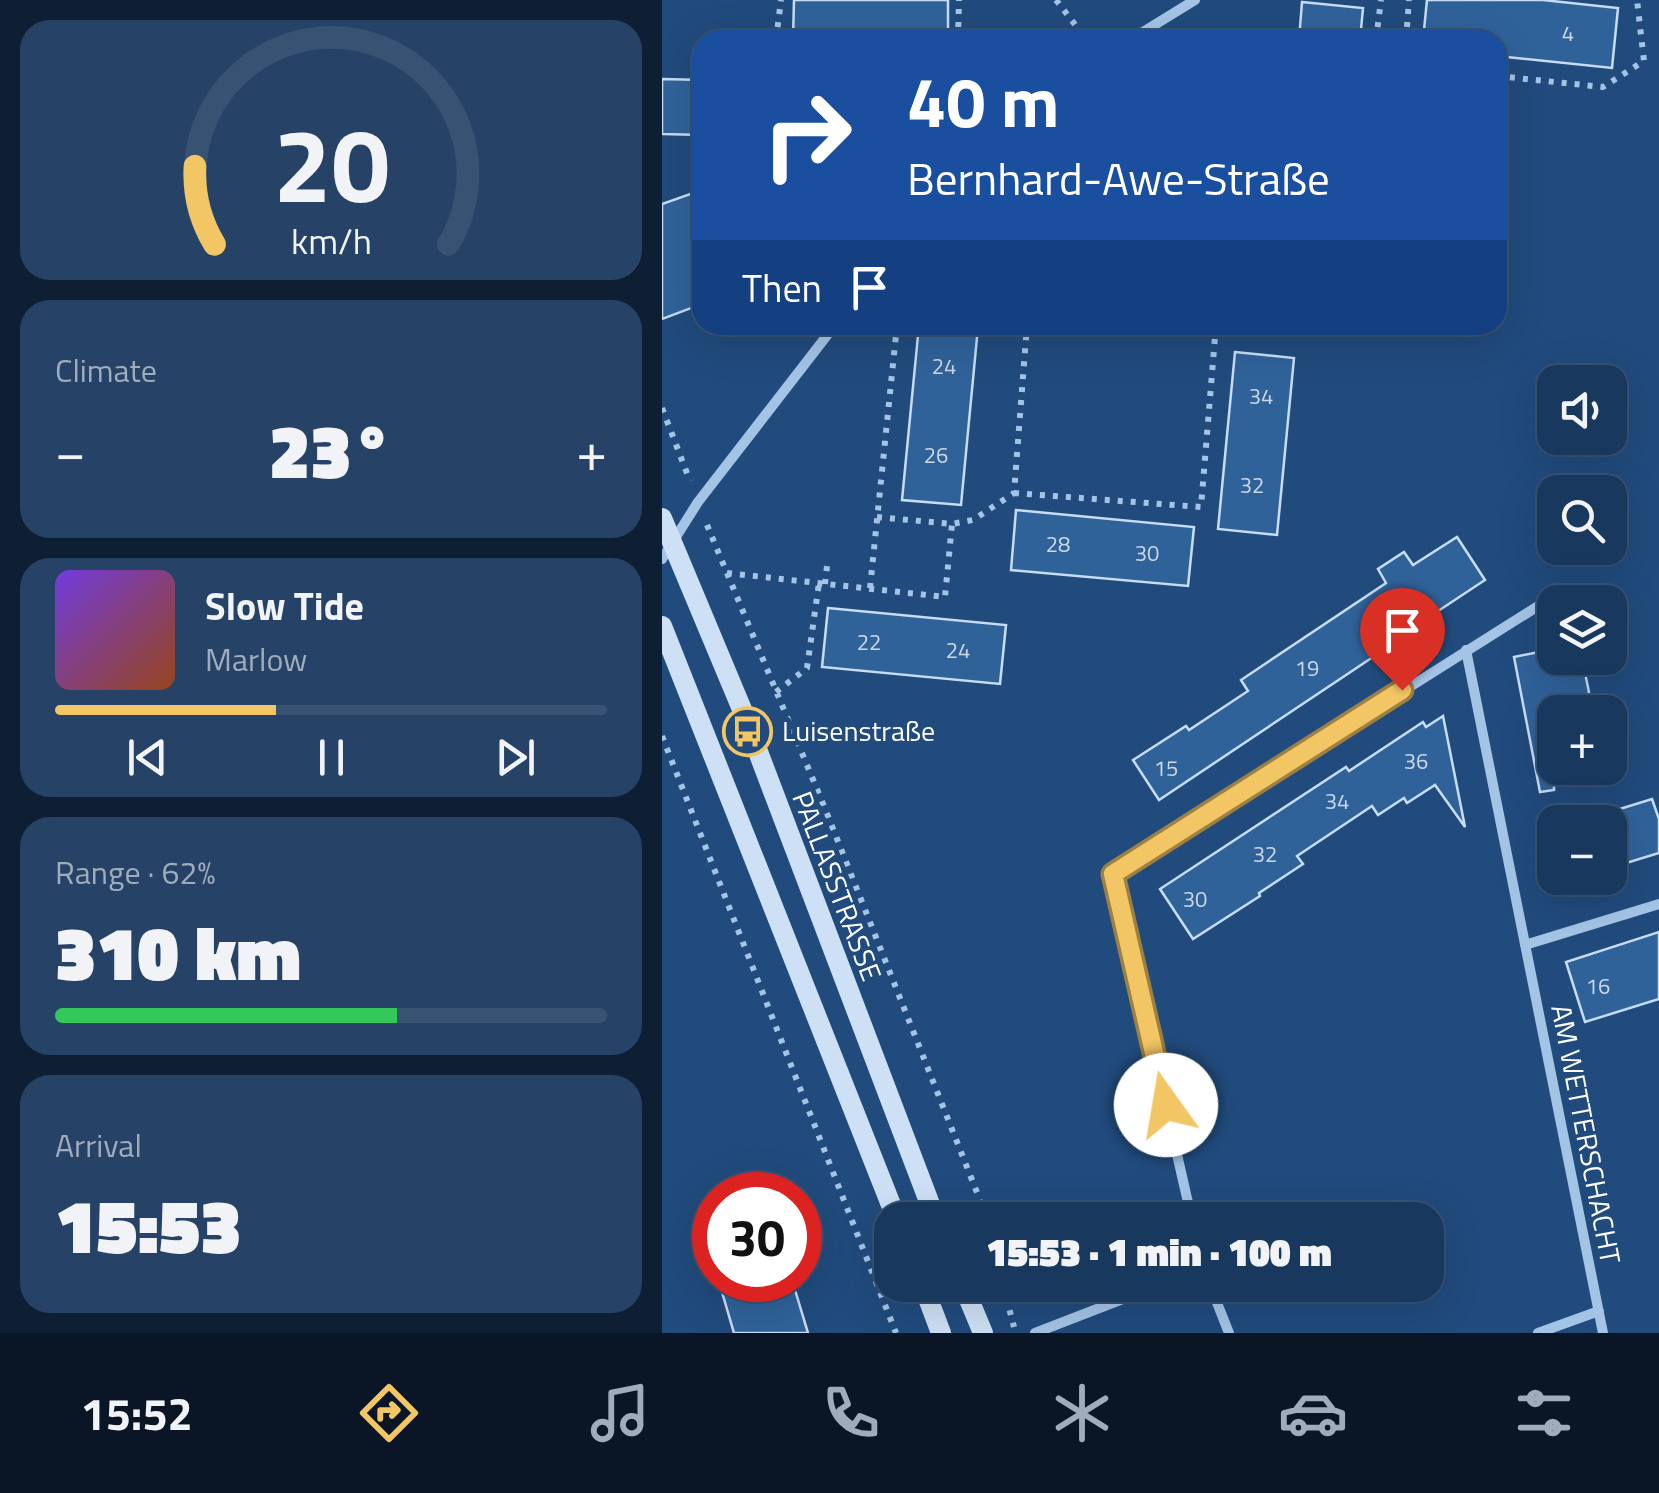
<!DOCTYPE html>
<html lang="en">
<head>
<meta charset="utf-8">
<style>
	body { margin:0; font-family:"Titillium Web",sans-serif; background:#264367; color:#f1f3f6; height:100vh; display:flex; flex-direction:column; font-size:38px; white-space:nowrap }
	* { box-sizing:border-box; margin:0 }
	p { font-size:32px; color:#9facbc }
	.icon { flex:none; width:55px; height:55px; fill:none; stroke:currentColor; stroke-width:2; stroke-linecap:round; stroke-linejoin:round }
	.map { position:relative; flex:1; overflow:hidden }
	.side { display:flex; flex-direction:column; gap:20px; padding:20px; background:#0e1f34; width:662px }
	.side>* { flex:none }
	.hud { position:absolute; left:30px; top:30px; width:815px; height:305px; border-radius:30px; box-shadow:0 10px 40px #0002,0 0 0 2px #375273; background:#1a4fa0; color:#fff; overflow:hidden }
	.controls { position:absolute; left:875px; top:365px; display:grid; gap:20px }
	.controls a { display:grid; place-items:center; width:90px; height:90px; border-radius:20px; background:#19385e; box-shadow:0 10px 40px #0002,0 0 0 2px #375273; font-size:50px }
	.speed { position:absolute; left:30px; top:1172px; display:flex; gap:20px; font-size:50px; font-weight:700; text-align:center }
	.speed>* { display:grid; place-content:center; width:130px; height:130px; border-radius:50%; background:#19385e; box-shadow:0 10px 40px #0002,0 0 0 2px #375273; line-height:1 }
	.speed .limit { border:15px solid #d22; background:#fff; color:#111 }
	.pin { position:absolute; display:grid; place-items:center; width:85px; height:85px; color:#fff; margin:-102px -42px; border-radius:50% 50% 50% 0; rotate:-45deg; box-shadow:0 0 10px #0007 }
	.pin .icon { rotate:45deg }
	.me { position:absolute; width:110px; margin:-55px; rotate:347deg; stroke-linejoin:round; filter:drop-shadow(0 0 8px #0008) }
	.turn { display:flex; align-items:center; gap:35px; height:210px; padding:0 50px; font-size:45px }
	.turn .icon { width:130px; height:130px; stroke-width:2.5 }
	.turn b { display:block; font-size:70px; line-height:85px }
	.then { display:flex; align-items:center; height:95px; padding:0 50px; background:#0003; gap:20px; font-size:38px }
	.big { font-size:75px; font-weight:800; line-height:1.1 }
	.side .tile { flex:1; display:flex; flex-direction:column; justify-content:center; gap:15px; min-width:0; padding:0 35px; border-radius:30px; background:#264367 }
	.side .dial { align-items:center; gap:0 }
	.dial svg { height:260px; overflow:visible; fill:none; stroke:#375273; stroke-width:7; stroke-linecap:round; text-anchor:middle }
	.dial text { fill:#f1f3f6; stroke:none }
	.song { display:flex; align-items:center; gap:30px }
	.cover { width:120px; height:120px; border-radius:15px; background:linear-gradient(135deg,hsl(260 70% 55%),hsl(20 70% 35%)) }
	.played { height:10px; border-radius:5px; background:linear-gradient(90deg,#f3c665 40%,#375273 40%) }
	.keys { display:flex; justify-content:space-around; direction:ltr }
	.heat { display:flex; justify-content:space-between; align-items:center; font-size:55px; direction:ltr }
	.charge { height:15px; border-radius:8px; background:linear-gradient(90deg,#34c759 62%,#375273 0) }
	.trip { position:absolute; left:212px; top:1202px; width:570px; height:100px; border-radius:30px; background:#19385e; box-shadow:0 10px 40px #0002,0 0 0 2px #375273; font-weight:800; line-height:100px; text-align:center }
	.dock { display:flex; height:160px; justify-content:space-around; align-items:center; background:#0a1626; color:#9facbc }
	.dock .icon { width:70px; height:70px }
	.dock .current { color:#f3c665 }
	.dock b { font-size:45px; color:#f1f3f6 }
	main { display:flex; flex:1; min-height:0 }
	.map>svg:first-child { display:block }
	.building { fill:#30629a; stroke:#c7ddf5; stroke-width:2.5 }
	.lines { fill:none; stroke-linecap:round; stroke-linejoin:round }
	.path { stroke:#a4c4e6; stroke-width:6; stroke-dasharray:5 8; stroke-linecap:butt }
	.minor { stroke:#a4c4e6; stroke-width:10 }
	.secondary { stroke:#cee0f5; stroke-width:20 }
	.route-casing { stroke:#9e8142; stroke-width:25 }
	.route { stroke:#f3c665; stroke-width:18 }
	.labels { text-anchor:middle; stroke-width:10; stroke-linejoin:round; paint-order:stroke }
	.number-label { font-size:22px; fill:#cbd8e6 }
	.poi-label { font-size:28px; fill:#fff; stroke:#214b7d; text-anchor:start }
	.street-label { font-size:28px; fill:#fff; stroke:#214b7d }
</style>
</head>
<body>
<main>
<section class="side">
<div class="tile dial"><svg viewBox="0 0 100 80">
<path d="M14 69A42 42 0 1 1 86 69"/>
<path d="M14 69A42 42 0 0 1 8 45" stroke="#f3c665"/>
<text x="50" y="56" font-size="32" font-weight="700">20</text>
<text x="50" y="72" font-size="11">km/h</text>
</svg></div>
<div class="tile"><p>Climate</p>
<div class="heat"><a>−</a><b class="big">23°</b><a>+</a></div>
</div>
<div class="tile">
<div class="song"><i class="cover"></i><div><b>Slow Tide</b><p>Marlow</p></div></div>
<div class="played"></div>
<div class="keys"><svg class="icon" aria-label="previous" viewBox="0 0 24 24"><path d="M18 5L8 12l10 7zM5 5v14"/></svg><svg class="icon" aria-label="pause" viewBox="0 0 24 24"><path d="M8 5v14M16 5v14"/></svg><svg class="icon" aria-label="next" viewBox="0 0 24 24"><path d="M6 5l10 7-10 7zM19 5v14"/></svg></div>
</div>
<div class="tile"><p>Range · 62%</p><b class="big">310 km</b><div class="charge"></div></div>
<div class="tile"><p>Arrival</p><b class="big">15:53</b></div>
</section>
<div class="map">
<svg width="997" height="1333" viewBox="0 0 997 1333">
	<rect width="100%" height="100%" fill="#214b7d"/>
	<path class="building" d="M132 0H286V40H131Z
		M765 0H881L956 8 950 68 835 56V40H761Z
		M640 2 701 8 698 40H637Z
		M0 79 40 80V135L0 134Z
		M31 193 40 216V304L0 319V204Z
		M257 325 316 327 299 505 240 500Z
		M573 352 632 358 615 535 556 529Z
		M354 510 532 527 526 586 349 570Z
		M795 537 823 580 752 627 756 632 716 658 714 655 497 800 471 760 524 726 527 730 586 691 579 680 724 583 716 569 742 552 751 565Z
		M166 608 344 625 338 684 160 667Z
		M892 649V658H920L931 712H892V790L878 792 852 657Z
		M781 716 803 827 773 785 745 803 742 798 716 815 710 806 635 856 641 864 597 893 598 896 531 939 498 889 684 767 687 771 761 722 764 727Z
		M990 799 997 819V853L948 868V812Z
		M997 932V999L923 1022 904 962Z
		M99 1280H130L146 1333H72L60 1292Z"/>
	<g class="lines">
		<path class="path" d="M394 0 425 40
			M114 40 119 0
			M296 40 297 0
			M714 40 719 0
			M744 40 747 0
			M835 76 941 87 982 61 975 0
			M0 408 28 481
			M352 493 539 507 554 325
			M215 517 290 524 311 520 352 493 365 325
			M45 525 162 806 316 1195 323 1220
			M65 573 283 597 290 524
			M163 584 165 566
			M208 588 235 325
			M114 692 145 668 157 583
			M0 736 234 1333
			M341 1285 352 1327"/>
		<path class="minor" d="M468 40 533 0
			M0 559 36 502 173 325
			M804 650 941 1333
			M863 945 997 904
			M530 1220 451 874 881 603
			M548 1285 567 1333
			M373 1333 497 1285
			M876 1333 937 1311"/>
		<path class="secondary" d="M0 518 79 707 274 1220
			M0 626 235 1220
			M261 1285 279 1333
			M301 1285 321 1333"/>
	</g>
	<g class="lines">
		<defs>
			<path id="route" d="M504 1105 451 874 740 690"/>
		</defs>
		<use href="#route" class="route-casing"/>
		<use href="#route" class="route"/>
	</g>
	<defs>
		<symbol id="bus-ring" viewBox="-11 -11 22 22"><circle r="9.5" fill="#214b7d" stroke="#f3c665" stroke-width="1.5"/><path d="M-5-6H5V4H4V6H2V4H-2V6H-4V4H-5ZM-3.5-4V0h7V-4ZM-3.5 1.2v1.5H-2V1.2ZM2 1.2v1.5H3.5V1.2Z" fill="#f3c665"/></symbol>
	</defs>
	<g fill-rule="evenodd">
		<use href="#bus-ring" x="58" y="704" width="55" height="55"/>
	</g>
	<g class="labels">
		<g class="number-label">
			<text x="906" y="41">4</text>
			<text x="282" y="374">24</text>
			<text x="599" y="404">34</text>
			<text x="274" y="463">26</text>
			<text x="590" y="493">32</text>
			<text x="396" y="552">28</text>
			<text x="485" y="561">30</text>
			<text x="207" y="650">22</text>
			<text x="296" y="658">24</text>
			<text x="645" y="676">19</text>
			<text x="754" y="769">36</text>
			<text x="504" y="776">15</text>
			<text x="675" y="809">34</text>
			<text x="603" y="862">32</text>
			<text x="533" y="907">30</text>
			<text x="936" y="994">16</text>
		</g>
		<g class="poi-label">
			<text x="120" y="741">Luisenstraße</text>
		</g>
		<g class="street-label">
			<text transform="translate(175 886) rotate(69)" y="10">PALLASSTRASSE</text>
			<text transform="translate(924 1134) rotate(79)" y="10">AM WETTERSCHACHT</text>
		</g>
	</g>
</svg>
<div class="controls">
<a><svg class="icon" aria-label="sound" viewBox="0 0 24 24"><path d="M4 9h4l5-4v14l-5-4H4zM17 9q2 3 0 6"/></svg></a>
<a><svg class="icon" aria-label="search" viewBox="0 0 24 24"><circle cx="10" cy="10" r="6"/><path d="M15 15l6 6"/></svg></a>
<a><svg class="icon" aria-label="layers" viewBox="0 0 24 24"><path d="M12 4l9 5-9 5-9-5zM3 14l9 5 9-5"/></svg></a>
<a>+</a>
<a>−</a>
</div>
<div class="speed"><div class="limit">30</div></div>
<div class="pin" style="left:740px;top:690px;background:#d93025"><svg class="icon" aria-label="arrive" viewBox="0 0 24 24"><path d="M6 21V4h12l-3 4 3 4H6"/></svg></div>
<svg class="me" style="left:504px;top:1105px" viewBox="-20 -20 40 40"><circle r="19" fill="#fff"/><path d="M0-13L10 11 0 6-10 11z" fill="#f3c665"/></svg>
<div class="trip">15:53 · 1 min · 100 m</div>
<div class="hud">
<div class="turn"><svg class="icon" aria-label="right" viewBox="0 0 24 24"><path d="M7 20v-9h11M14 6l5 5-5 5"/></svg><div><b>40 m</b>Bernhard-Awe-Straße</div></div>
<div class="then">Then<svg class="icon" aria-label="arrive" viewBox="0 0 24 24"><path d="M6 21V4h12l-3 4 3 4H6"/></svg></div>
</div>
</div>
</main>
<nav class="dock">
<b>15:52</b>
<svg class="icon current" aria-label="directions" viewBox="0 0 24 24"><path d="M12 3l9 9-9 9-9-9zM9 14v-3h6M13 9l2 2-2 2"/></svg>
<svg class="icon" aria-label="music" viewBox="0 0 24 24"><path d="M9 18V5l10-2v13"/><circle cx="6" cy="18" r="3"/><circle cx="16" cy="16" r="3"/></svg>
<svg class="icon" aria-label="phone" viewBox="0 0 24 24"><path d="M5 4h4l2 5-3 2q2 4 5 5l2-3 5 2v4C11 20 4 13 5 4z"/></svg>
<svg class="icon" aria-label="climate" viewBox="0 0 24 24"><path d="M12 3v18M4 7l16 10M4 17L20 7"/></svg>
<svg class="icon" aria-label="car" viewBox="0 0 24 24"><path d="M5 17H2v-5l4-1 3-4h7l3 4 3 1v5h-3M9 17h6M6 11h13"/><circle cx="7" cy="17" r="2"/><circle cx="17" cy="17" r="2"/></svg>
<svg class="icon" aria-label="filters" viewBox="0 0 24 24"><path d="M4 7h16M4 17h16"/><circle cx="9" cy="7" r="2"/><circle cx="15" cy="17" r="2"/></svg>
</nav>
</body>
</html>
